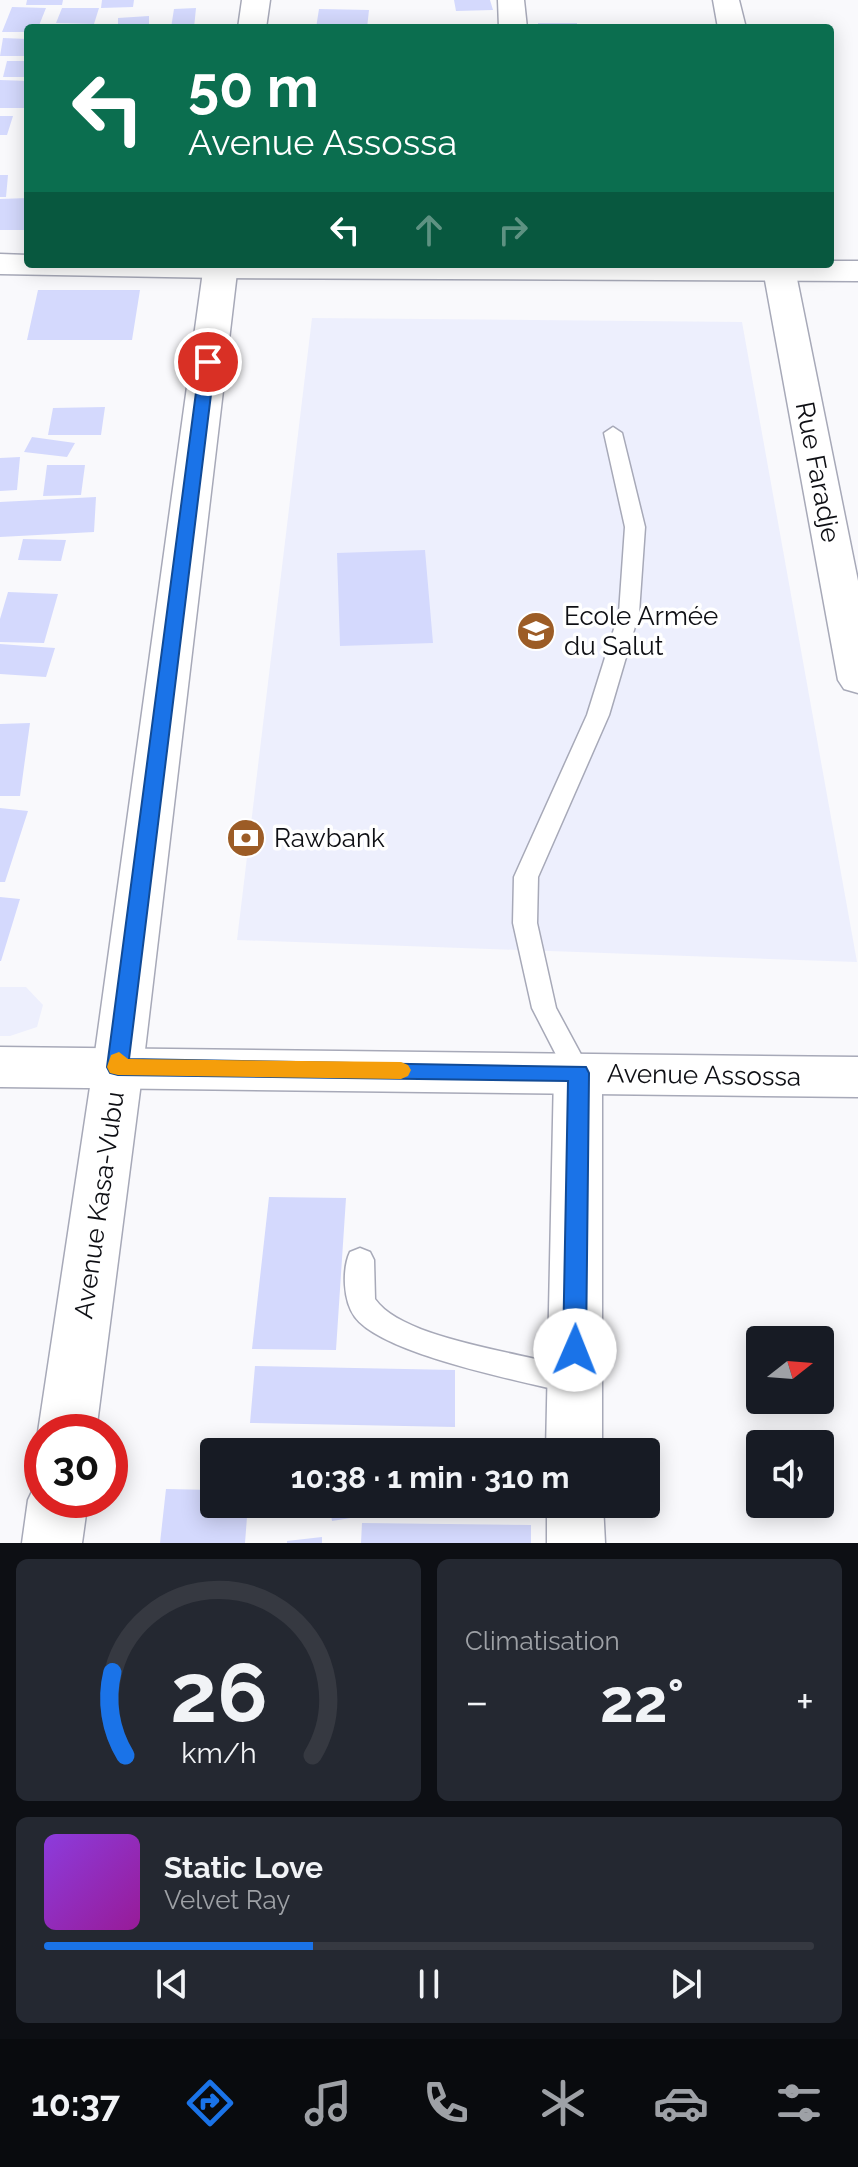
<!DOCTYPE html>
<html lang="fr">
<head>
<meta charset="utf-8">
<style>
	body { margin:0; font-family:Raleway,sans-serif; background:#242831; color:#f1f3f6; height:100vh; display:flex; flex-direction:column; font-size:30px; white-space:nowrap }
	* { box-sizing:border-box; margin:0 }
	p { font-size:26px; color:#9ea1a6 }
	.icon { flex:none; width:44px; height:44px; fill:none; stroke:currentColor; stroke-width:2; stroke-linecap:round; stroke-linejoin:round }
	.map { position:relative; height:1543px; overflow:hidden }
	.sheet { display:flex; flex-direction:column; gap:16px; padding:16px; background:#0d0f14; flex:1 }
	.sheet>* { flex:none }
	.guide { position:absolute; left:24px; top:24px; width:810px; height:244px; border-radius:8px; box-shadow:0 4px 20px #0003; background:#0b6e4f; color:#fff; overflow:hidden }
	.needle { width:52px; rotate:73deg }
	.tools { position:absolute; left:746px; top:1326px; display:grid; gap:16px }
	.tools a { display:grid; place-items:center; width:88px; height:88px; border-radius:8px; background:#171b24; box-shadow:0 4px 20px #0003; font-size:40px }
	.speed { position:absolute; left:24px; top:1414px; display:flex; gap:16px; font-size:40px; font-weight:700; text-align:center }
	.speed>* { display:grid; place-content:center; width:104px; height:104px; border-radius:50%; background:#171b24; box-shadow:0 4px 20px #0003; line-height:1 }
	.speed .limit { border:12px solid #d22; background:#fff; color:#111 }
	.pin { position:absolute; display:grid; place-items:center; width:68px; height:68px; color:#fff; margin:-34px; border:4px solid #fff; border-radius:50%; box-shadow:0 2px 8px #0007 }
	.me { position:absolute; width:88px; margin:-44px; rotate:1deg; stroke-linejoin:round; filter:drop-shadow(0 0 6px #0008) }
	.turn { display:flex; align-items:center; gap:28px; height:168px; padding:0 32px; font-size:36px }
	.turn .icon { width:104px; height:104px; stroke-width:2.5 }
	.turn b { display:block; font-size:56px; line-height:68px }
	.lanes { display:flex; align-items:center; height:76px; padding:0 32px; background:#0003; justify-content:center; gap:40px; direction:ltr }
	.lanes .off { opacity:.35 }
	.big { font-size:60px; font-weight:700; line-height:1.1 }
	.sheet .card { flex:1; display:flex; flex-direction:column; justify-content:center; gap:12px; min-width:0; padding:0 28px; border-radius:12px; background:#242831 }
	.sheet .dial { align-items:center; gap:0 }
	.dial svg { height:208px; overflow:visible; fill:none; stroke:#363941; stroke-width:7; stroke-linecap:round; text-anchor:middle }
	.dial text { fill:#f1f3f6; stroke:none }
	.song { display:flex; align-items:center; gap:24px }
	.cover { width:96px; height:96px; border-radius:12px; background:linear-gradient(135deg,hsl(270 70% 55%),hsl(300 70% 35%)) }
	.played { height:8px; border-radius:4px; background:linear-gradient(90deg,#1a73e8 35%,#363941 35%) }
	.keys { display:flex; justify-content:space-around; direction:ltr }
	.heat { display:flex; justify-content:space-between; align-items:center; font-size:44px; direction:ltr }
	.sheet .tiles { flex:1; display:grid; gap:16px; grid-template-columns:1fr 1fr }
	.card:last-child { grid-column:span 2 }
	.trip { position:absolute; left:200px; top:1438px; width:460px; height:80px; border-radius:8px; background:#171b24; box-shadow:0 4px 20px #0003; font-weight:700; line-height:80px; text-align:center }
	.menu { display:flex; height:128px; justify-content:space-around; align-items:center; background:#090b0e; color:#9ea1a6 }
	.menu .icon { width:56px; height:56px }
	.menu .on { color:#1a73e8 }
	.menu b { font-size:36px; color:#f1f3f6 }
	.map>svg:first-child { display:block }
	.built { fill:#edeffd }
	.building { fill:#d4d9fd }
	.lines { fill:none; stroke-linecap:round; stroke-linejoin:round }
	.lane-casing { stroke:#a7a9b8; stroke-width:3 }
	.street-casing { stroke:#a7a9b8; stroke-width:3 }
	.secondary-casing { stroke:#a7a9b8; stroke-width:3 }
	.primary-casing { stroke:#a7a9b8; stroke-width:3 }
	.lane { fill:#fff; fill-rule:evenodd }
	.street { fill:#fff; fill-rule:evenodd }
	.secondary { fill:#fff; fill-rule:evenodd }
	.primary { fill:#fff; fill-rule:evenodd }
	.route { fill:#1a73e8; stroke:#114b97; stroke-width:2 }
	.slow { fill:#f59e0b }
	.labels { text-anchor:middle; stroke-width:7; stroke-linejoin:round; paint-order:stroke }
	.street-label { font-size:26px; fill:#0e0f14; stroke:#fff }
	.poi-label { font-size:26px; fill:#0e0f14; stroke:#fff; text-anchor:start }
</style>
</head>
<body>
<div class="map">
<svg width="858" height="1543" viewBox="0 0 858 1543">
	<rect width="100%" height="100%" fill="#f9f9fc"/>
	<path class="built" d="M312 318 742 322 857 962 237 940Z
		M0 987H26L43 1005 37 1027 10 1036H0Z"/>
	<path class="building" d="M27 0H63L62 5H26Z
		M102 0H134L133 7 101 8Z
		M454 0H490L493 10 456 11Z
		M12 7 46 8 38 28H28V32H2Z
		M62 8H99L94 24 56 23Z
		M196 8 194 28H171L174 9Z
		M319 9 369 10 367 28H316Z
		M149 16V28H118V18Z
		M538 23H577V28H538Z
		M3 38 28 39V56H0Z
		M7 61H28V77H3Z
		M0 80 28 81V108H0Z
		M0 116H13L7 135H0Z
		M0 175H8L6 197H0Z
		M28 198 25 230H0V199Z
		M38 290H140L132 340H27Z
		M105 407 101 435H48L53 408Z
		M32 437 75 443 67 457 24 452Z
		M20 457 17 490 0 491V458Z
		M47 465H85L81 495 43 496Z
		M96 497 94 532 0 537V502Z
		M23 539 66 540 61 561 18 560Z
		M425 550 433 643 340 646 337 553Z
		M8 592 58 594 44 643 0 642V619Z
		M0 644 55 648 46 677 0 674Z
		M30 723 20 796H0V724Z
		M0 808 28 811 5 882H0Z
		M0 897 20 899 1 961H0Z
		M269 1197 346 1198 336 1350 252 1349Z
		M255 1366 455 1370V1427L250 1423Z
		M166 1489 214 1490V1504H248L245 1543H160Z
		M329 1504H426V1506L332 1521Z
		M362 1523 531 1525V1543H361Z
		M322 1537V1543H287V1541Z"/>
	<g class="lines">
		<defs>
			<path id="lane" d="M613 427 622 433 645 527 639 613 609 715 538 877 537 923 556 1008 591 1073 587 1080 578 1083 569 1080 532 1008 513 923 514 877 587 715 619 613 625 527 604 433Z
				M360 1248 370 1252 374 1260 375 1299C405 1342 533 1353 584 1372L588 1381 584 1390 574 1394C526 1382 383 1355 355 1317 343 1301 342 1269 350 1252Z"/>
			<path id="street" d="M498 0H524L527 28H499Z
				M713 0H739L746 28H718Z
				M0 254 28 255V264H233L236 268 231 275 220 278 0 274Z
				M762 264H794L858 581V693L844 689 838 680Z
				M578 1054 595 1060 602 1073V1452H546L554 1073 561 1060Z
				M547 1504H603L605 1543H547Z"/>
			<path id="secondary" d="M830 261H858V281L220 278 208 275 203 268 206 264H830Z
				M0 1047 858 1057V1097L0 1087Z"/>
			<path id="primary" d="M242 0H270L266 28H238Z
				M204 264H238L143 1067 96 1432H42V1440L38 1432 93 1067Z
				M42 1479V1500H88L82 1543H22L28 1500 37 1481Z"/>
		</defs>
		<use href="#lane" class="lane-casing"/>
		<use href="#street" class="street-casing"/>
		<use href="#secondary" class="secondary-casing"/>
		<use href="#primary" class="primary-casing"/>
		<use href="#lane" class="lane"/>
		<use href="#street" class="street"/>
		<use href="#secondary" class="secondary"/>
		<use href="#primary" class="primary"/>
	</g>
	<path class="route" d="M208 358 215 362 129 1059 586 1067 589 1073 586 1350 583 1357 575 1360 566 1357 563 1350 568 1081 118 1075 110 1073 107 1067 200 362Z"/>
	<path class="slow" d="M119 1052 128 1059 401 1062 408 1065 411 1070 408 1076 401 1079 118 1075 110 1073 107 1067 111 1055Z"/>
	<defs>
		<symbol id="school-disc" viewBox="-11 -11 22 22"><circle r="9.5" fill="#9c5c26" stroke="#fff"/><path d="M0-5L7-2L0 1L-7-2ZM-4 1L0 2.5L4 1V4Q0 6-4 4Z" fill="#fff"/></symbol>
		<symbol id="bank-disc" viewBox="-11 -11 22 22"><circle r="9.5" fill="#9c5c26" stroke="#fff"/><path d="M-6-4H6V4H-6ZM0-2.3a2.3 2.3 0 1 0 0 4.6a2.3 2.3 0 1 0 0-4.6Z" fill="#fff"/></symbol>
	</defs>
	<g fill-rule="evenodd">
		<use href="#school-disc" x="514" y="609" width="44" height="44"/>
		<use href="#bank-disc" x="224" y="816" width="44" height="44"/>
	</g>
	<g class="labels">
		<g class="street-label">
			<text transform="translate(818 472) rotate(79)" y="9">Rue Faradje</text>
			<text transform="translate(704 1075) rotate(1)" y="9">Avenue Assossa</text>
			<text transform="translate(99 1205) rotate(-82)" y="9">Avenue Kasa-Vubu</text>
		</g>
		<g class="poi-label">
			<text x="564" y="625">Ecole Armée<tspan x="564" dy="30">du Salut</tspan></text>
			<text x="274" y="847">Rawbank</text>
		</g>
	</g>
</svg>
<div class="tools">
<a><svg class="needle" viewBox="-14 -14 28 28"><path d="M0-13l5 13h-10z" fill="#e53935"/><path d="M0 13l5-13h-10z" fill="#9ea1a6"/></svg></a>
<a><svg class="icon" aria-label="sound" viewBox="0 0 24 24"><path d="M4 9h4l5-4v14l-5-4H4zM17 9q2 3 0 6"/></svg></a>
</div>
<div class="speed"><div class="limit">30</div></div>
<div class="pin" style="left:208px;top:362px;background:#d93025"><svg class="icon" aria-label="arrive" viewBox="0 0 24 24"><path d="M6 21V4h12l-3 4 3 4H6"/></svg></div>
<svg class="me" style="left:575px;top:1350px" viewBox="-20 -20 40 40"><circle r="19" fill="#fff"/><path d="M0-13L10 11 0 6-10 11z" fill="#1a73e8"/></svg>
<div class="trip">10:38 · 1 min · 310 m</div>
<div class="guide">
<div class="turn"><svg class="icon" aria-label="left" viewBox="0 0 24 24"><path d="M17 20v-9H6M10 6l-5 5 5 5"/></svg><div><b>50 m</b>Avenue Assossa</div></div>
<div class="lanes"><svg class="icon" aria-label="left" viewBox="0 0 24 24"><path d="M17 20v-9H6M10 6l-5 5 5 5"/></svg><svg class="icon off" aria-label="ahead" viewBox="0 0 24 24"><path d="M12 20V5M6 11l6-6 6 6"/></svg><svg class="icon off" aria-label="right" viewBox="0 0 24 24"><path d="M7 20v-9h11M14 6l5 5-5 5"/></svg></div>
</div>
</div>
<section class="sheet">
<div class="tiles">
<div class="card dial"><svg viewBox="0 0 100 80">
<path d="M14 69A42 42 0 1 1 86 69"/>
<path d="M14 69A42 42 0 0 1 9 37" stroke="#1a73e8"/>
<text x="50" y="56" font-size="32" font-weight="700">26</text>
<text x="50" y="72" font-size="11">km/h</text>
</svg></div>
<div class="card"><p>Climatisation</p>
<div class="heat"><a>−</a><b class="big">22°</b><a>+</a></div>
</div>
<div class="card">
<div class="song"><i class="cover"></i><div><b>Static Love</b><p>Velvet Ray</p></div></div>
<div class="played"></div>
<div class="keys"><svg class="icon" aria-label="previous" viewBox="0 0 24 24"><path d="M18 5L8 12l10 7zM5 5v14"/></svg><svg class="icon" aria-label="pause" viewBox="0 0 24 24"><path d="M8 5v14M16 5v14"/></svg><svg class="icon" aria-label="next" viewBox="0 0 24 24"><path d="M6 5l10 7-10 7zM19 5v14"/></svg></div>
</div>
</div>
</section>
<nav class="menu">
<b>10:37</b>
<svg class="icon on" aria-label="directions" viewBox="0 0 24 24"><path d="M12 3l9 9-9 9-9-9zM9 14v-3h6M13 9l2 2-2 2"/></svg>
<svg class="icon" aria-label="music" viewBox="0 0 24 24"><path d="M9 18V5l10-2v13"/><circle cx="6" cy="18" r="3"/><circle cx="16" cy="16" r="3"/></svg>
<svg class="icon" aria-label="phone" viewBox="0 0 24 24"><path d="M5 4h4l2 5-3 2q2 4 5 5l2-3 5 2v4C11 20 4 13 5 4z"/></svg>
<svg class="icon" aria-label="climate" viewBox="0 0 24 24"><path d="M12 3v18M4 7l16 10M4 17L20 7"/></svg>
<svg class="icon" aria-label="car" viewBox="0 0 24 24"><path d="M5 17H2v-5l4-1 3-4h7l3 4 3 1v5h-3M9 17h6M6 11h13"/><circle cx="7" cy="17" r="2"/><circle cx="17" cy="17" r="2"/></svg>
<svg class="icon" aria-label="filters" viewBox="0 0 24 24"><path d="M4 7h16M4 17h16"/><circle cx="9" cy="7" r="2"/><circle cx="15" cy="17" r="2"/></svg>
</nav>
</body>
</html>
